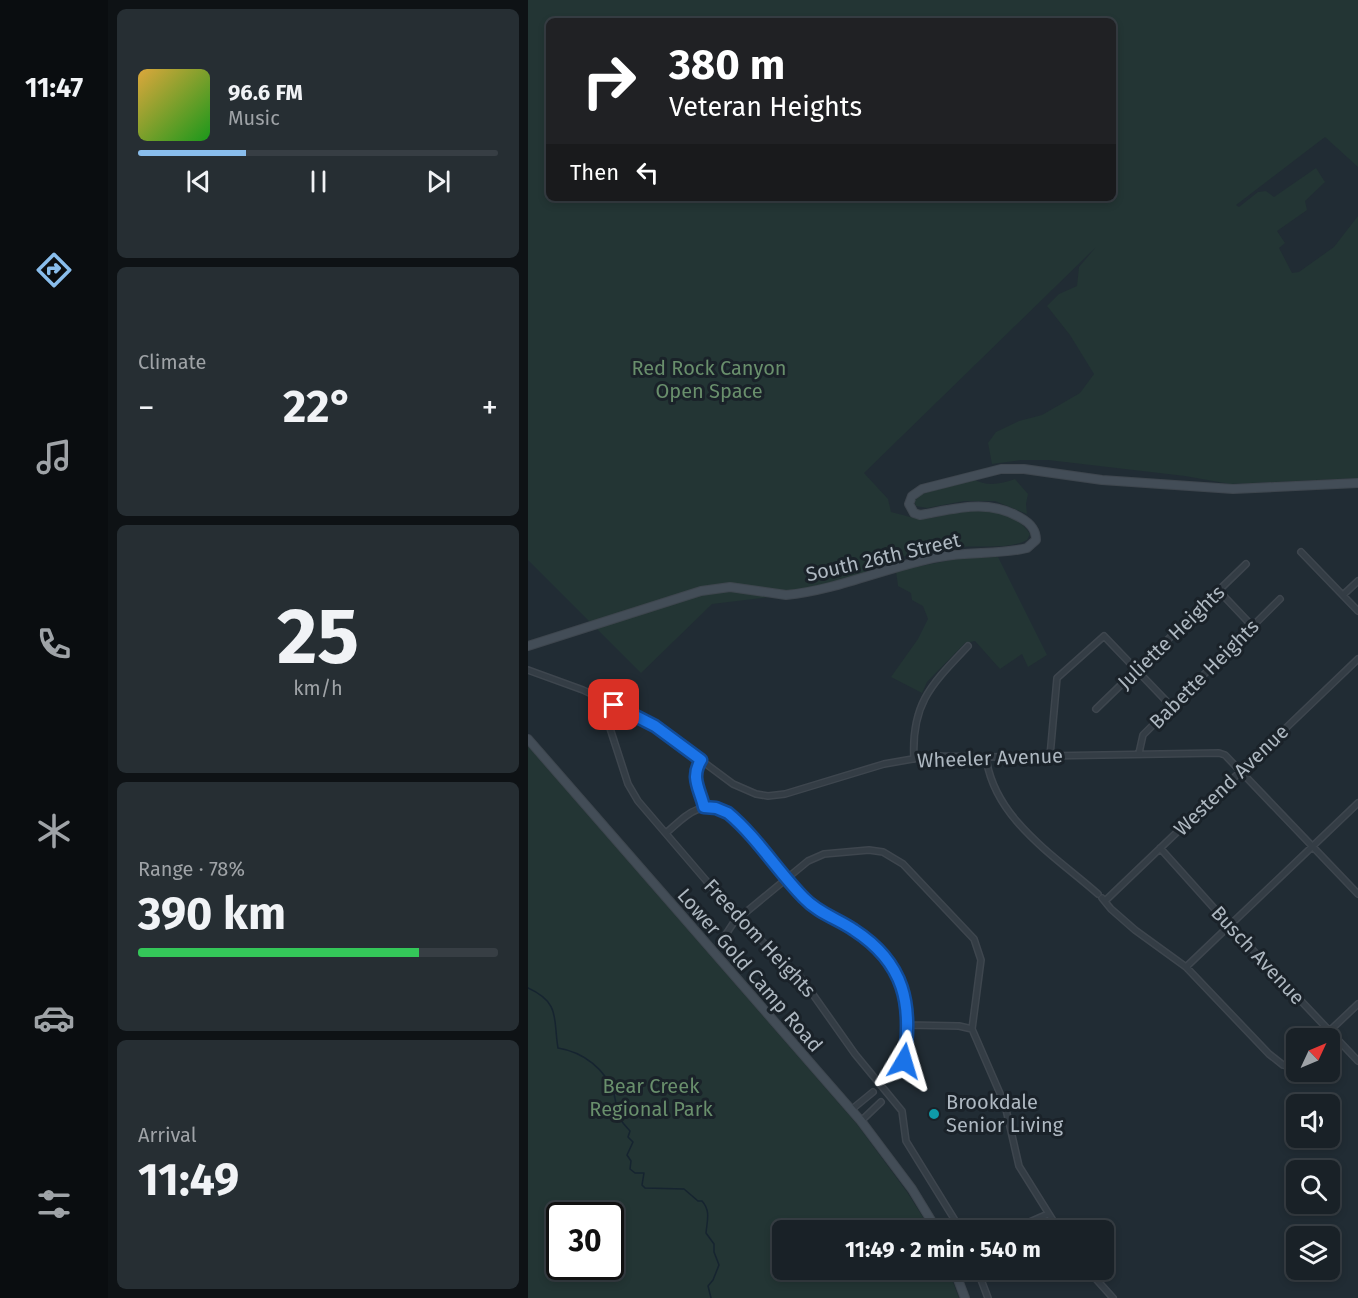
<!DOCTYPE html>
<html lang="en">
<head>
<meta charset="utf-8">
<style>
	body { margin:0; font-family:"Fira Sans",sans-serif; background:#262e33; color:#f1f3f6; height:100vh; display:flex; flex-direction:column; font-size:22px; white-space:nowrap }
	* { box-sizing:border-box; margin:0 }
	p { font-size:20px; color:#9fa3a7 }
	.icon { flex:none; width:33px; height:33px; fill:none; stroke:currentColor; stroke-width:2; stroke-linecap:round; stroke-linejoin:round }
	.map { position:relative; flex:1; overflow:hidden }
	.side { display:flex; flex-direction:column; gap:9px; padding:9px; background:#0e1215; width:420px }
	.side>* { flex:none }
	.banner { position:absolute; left:18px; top:18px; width:570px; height:183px; border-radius:9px; box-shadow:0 3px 9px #0003,0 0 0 2px #373e44; background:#202124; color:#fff; overflow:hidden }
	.needle { width:39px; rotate:46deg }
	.buttons { position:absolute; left:758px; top:1028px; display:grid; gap:12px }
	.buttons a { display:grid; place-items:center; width:54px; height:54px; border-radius:9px; background:#192127; box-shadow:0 3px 9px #0003,0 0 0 2px #373e44; font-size:30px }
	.speed { position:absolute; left:18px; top:1202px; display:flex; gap:12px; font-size:30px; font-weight:700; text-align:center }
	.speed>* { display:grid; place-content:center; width:78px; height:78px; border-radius:50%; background:#192127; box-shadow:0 3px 9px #0003,0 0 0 2px #373e44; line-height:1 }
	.speed .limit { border:3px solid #111; border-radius:9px; background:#fff; color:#111 }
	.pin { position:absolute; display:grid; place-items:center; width:51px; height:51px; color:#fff; margin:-26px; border-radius:12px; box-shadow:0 3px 9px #0006 }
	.me { position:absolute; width:66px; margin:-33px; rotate:7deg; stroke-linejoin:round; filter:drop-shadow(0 0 4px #0008) }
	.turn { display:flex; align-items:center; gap:21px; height:126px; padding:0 24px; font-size:27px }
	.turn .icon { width:78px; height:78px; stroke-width:2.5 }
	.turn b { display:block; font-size:42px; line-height:51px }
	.then { display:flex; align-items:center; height:57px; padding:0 24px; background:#0003; gap:12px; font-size:22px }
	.big { font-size:45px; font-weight:700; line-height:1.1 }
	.side .tile { flex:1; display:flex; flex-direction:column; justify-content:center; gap:9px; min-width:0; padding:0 21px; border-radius:9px; background:#262e33 }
	.side .dial { align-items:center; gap:0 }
	.dial b { font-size:78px; line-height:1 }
	.song { display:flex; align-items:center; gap:18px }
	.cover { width:72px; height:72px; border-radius:9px; background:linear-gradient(135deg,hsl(40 70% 55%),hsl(120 70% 35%)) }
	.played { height:6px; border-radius:3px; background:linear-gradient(90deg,#89bdec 30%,#373e44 30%) }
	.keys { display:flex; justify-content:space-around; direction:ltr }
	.heat { display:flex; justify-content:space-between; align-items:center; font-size:33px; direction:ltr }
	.charge { height:9px; border-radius:4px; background:linear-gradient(90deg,#34c759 78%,#373e44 0) }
	.trip { position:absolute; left:244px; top:1220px; width:342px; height:60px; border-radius:9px; background:#192127; box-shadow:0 3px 9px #0003,0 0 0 2px #373e44; font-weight:700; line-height:60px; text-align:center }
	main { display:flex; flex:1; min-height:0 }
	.tab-bar { display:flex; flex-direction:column; width:108px; justify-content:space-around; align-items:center; background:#0a0d10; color:#9fa3a7 }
	.tab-bar .icon { width:42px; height:42px }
	.tab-bar .selected { color:#89bdec }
	.tab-bar b { font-size:27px; color:#f1f3f6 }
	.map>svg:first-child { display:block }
	.green { fill:#233534; fill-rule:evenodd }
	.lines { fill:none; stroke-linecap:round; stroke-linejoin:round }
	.stream { stroke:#162430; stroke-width:1.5 }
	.street-casing { stroke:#3e464e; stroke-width:8 }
	.secondary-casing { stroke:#3e464e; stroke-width:10 }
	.street { stroke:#343d45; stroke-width:5 }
	.secondary { stroke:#434d57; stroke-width:8 }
	.route-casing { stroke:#114b97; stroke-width:15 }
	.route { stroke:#1a73e8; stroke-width:10 }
	.culture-dot { fill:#0f9aa8; stroke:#1a2229; stroke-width:2 }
	.labels { text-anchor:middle; stroke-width:6; stroke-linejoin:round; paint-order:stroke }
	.park-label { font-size:20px; fill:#698f6c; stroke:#1a2229 }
	.street-label { font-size:20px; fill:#aeb8c1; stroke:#1a2229 }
	.poi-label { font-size:20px; fill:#aeb8c1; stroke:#1a2229; text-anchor:start }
</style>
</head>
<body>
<main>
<nav class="tab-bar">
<b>11:47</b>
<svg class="icon selected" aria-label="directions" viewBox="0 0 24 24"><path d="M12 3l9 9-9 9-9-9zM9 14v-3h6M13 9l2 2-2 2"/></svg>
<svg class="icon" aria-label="music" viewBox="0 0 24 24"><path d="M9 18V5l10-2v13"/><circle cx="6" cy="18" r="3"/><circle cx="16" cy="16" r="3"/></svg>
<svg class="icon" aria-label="phone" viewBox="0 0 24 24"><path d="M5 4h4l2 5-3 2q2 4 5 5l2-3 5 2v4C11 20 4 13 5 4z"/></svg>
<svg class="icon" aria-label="climate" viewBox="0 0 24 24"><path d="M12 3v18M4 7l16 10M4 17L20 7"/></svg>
<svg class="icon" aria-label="car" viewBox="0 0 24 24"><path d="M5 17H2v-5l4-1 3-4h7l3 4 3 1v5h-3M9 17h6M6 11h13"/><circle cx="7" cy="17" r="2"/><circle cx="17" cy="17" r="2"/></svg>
<svg class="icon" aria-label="filters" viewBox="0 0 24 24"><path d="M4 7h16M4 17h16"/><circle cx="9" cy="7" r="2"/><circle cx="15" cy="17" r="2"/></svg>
</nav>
<section class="side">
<div class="tile">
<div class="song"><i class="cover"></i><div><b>96.6 FM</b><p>Music</p></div></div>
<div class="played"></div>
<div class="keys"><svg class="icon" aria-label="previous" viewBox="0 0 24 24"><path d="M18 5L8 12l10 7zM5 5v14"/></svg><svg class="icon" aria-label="pause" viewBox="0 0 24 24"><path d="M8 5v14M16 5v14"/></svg><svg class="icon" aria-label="next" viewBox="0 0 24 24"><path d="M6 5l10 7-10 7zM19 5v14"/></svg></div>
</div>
<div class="tile"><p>Climate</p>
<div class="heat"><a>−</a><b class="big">22°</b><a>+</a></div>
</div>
<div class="tile dial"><b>25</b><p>km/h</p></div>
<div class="tile"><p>Range · 78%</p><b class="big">390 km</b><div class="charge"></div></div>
<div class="tile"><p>Arrival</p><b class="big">11:49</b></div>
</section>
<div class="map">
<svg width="830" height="1298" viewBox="0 0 830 1298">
	<rect width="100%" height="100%" fill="#212c34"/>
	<path class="green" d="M0 0H830V167L797 137 708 205 711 207 730 192 738 191 746 197 788 168 797 182 777 201 779 210 749 231 757 243 751 248 764 273 771 272 806 247 830 216V478L702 484 657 476 520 460H493L464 464 460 443 468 432 491 421 514 415 552 393 566 374 542 335 519 306 531 294 549 286 551 267 568 247 336 473 360 499 363 512C373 514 385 519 395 519 412 518 428 510 445 508 464 506 492 517 502 534L499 540C480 550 455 545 434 547 413 549 393 553 372 557V559L317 582 258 595 184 604 113 673 0 560ZM21 21H585V198H21Z
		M445 479C459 487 473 484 487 479L500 494 498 504 499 514 467 501H436L399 508 388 506 385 499 394 494Z
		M470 557 519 655 500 667 494 654 472 669 447 641 437 643 399 682 394 693 363 677 390 639 400 619 395 606 384 600 383 593 370 586 368 571 433 558Z
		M0 746 328 1123 379 1192 403 1230H255V1269H420L431 1298H0ZM32 1215H82V1266H32Z"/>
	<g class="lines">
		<path class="stream" d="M0 988C33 1003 25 1019 30 1048 55 1052 78 1069 86 1094 91 1114 86 1114 102 1131L100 1137 105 1142 99 1155 103 1161 102 1169 107 1173H116L114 1185 117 1188 156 1189 170 1201H174C183 1211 179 1221 178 1233L186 1244V1252L191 1265 185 1280 180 1286 183 1298"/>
		<defs>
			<path id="street" d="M773 552 830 611
				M691 591 727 629
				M815 595 830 581
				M0 670 55 690 109 716 127 726 205 784 228 794 240 796 257 794 356 764 402 756 458 757 691 753 697 755 830 894
				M86 705 79 719 100 784 110 801 211 919 274 979 327 1054 374 1111 378 1141 433 1230
				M568 709 718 564
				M611 753 615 735 752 599
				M522 756 529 678 576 636 645 708
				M458 757C466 819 527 856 570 894
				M386 759C383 703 404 684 440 646
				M173 760C162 778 172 789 176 807
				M138 833C160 814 170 800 200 813 229 837 250 872 276 898 290 913 310 919 326 930 377 963 384 1005 376 1061
				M632 848 702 926 830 1061
				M574 898 583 909 607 930 658 967 741 1054 755 1065 762 1067 768 1065
				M577 901 830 659
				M193 942 206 922 280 861 296 854 341 850 355 852 375 864 446 939 453 960 444 1029
				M658 967 830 803
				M380 1025 431 1026 444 1029 477 1105 491 1166 531 1230
				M794 1038 830 1004
				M323 1110 345 1092
				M333 1121 353 1102
				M497 1224 520 1214
				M449 1269 460 1298
				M559 1269 585 1298"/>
			<path id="secondary" d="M0 646 173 591 202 587 258 595C311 590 360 566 411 557 440 551 471 555 499 548L508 540C508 529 502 523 493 518 460 498 427 509 392 515L386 513 381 504 384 496 394 489 473 469H496L574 480 705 489 830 483
				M0 739 333 1121 384 1189 409 1230
				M426 1269 437 1298"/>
		</defs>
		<use href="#street" class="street-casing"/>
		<use href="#secondary" class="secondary-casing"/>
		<use href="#street" class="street"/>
		<use href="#secondary" class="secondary"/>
	</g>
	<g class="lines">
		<defs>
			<path id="route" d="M86 705 127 726 173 760C162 778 172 789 176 807L188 808 200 813C229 837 250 872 276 898 290 913 310 919 326 930 377 963 385 1005 376 1061"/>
		</defs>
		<use href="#route" class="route-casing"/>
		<use href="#route" class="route"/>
	</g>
	<circle class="culture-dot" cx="406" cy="1114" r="6"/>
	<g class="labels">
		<g class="park-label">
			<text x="181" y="375">Red Rock Canyon<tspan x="181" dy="23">Open Space</tspan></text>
			<text x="123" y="1093">Bear Creek<tspan x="123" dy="23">Regional Park</tspan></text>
		</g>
		<g class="street-label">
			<text transform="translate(355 557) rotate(-13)" y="7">South 26th Street</text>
			<text transform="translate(643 637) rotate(-44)" y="7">Juliette Heights</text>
			<text transform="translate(676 674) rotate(-45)" y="7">Babette Heights</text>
			<text transform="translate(462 758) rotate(-2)" y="7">Wheeler Avenue</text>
			<text transform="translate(703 780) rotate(-44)" y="7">Westend Avenue</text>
			<text transform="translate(232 938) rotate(47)" y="7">Freedom Heights</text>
			<text transform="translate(730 955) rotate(47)" y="7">Busch Avenue</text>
			<text transform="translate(222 970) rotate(49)" y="7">Lower Gold Camp Road</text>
		</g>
		<g class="poi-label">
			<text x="418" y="1109">Brookdale<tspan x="418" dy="23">Senior Living</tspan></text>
		</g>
	</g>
</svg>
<div class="buttons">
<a><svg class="needle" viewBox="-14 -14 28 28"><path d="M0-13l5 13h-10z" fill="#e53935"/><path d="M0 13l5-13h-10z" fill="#9fa3a7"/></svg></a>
<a><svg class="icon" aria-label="sound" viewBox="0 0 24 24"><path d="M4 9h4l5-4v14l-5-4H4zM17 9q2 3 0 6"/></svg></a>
<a><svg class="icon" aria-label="search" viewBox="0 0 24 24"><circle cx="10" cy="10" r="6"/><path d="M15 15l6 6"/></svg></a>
<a><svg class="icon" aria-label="layers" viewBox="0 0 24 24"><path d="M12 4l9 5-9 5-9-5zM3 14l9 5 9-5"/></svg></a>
</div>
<div class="speed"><div class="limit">30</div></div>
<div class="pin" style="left:86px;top:705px;background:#d93025"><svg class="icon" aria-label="arrive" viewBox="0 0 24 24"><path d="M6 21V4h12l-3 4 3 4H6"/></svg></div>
<svg class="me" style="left:376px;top:1061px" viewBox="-20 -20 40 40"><path d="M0-17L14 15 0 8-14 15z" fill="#1a73e8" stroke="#fff" stroke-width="4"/></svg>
<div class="trip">11:49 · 2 min · 540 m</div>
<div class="banner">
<div class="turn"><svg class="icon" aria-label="right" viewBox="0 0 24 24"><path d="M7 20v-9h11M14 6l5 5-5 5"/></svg><div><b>380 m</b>Veteran Heights</div></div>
<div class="then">Then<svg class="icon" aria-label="left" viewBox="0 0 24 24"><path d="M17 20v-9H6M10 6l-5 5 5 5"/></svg></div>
</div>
</div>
</main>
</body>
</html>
